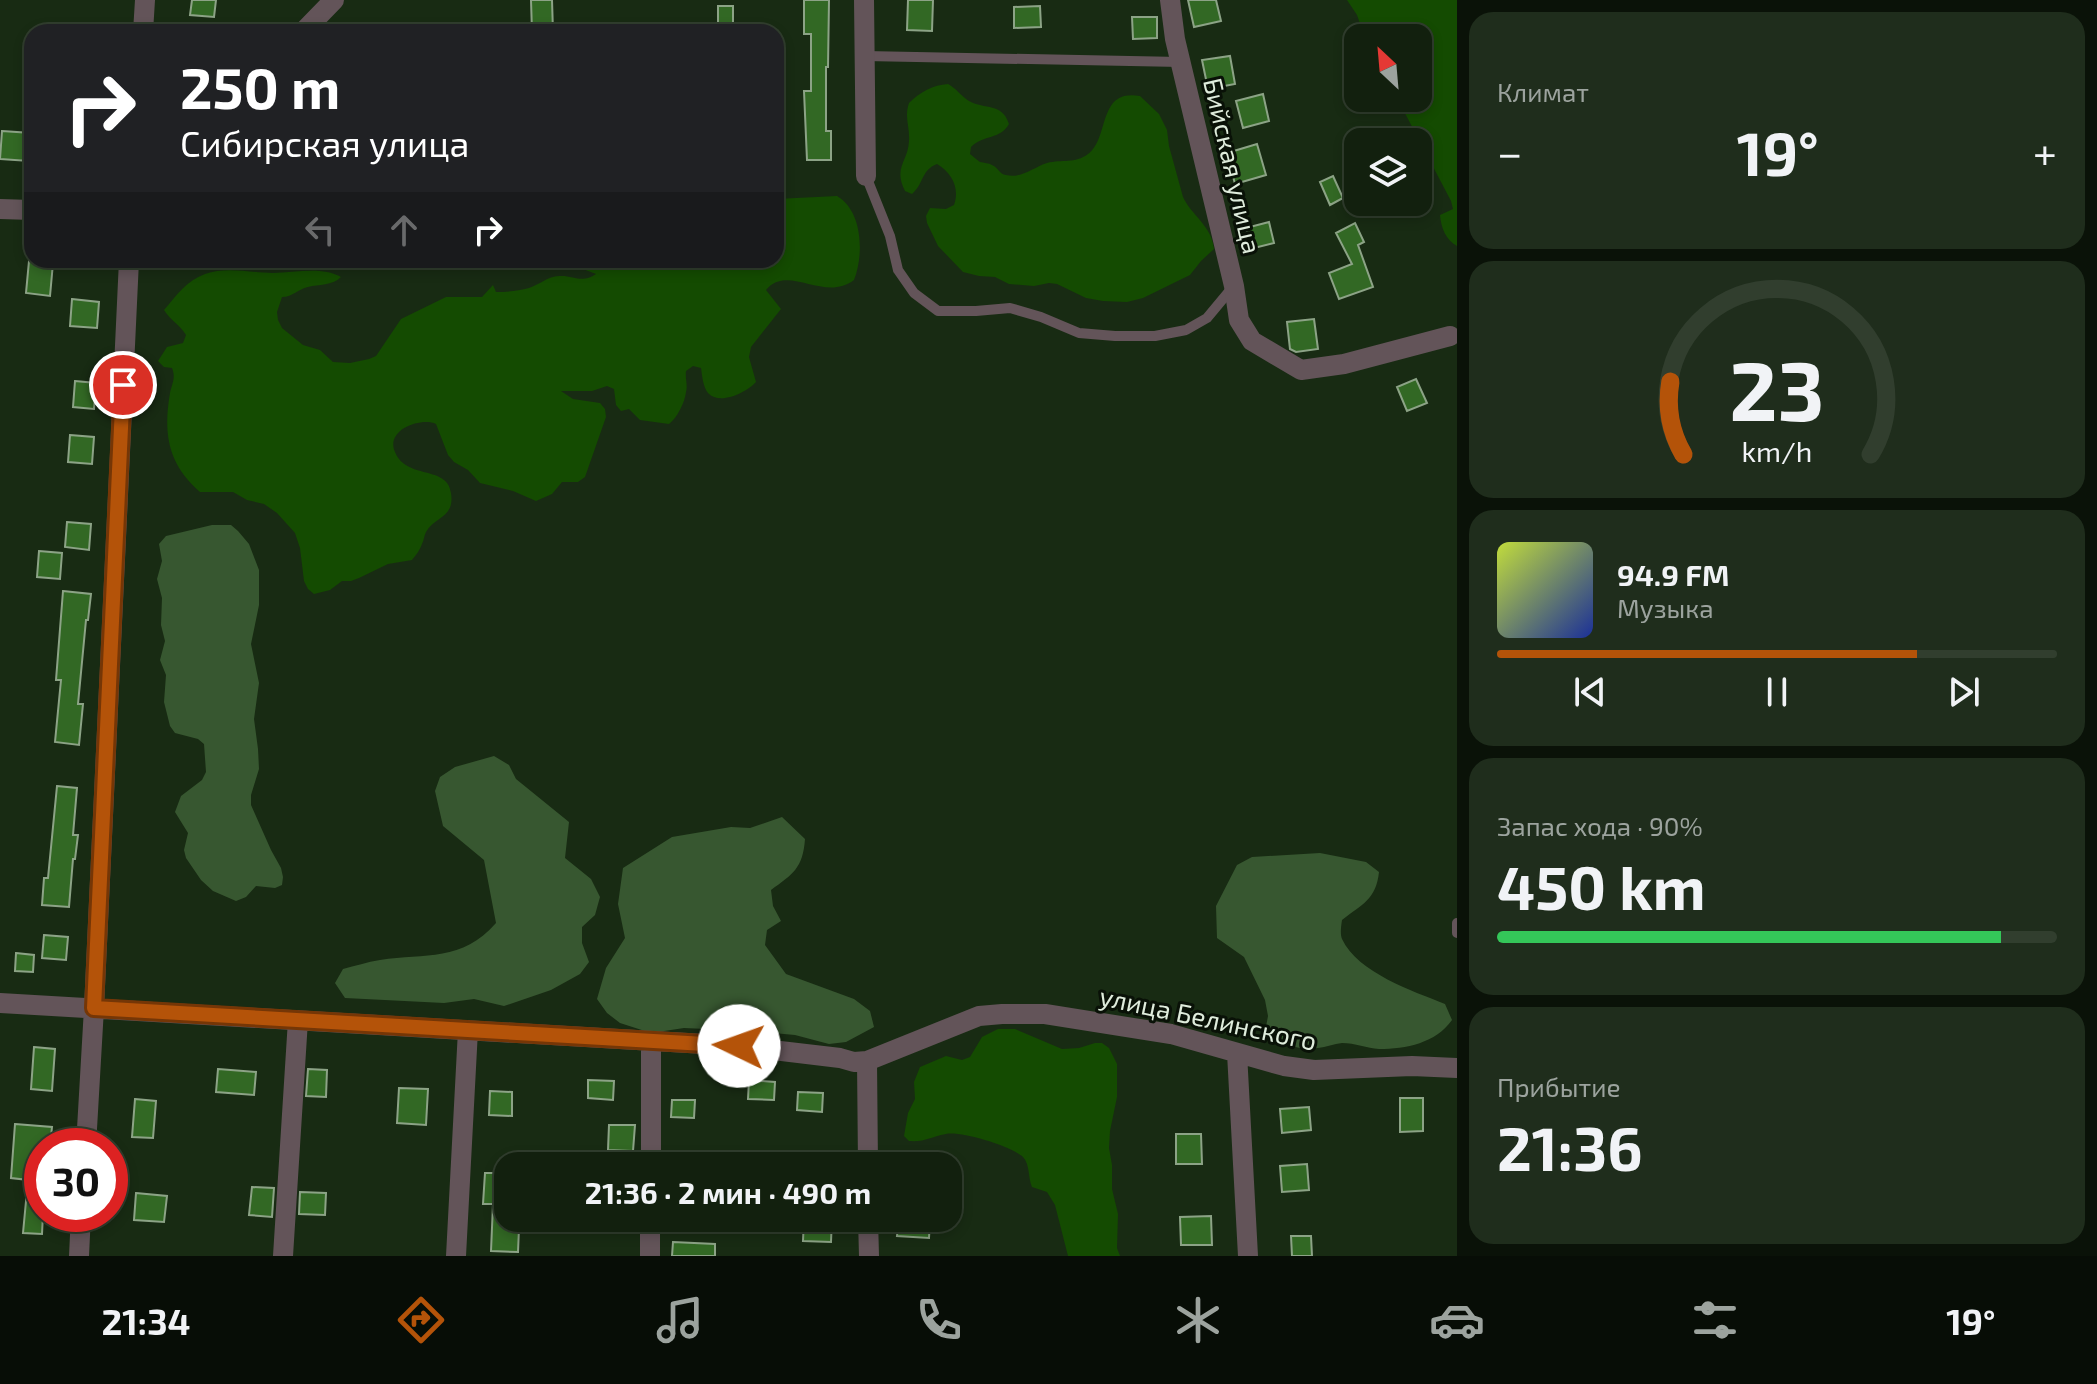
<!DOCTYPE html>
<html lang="ru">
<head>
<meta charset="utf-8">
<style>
	body { margin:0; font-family:"Exo 2",sans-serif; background:#1f2d1c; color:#f1f3f6; height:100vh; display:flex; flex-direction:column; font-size:30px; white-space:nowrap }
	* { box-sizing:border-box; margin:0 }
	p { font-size:26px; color:#9ca39e }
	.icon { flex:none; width:44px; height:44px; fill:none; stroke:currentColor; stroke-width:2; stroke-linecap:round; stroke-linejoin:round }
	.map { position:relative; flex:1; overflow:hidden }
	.drawer { display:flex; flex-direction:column; gap:12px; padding:12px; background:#0a1208; width:640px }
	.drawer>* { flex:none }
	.top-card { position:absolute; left:24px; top:24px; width:760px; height:244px; border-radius:24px; box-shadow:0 4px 12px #0003,0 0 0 2px #313e2e; background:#202124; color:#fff; overflow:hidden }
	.needle { width:52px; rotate:334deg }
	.buttons { position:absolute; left:1344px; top:24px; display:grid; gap:16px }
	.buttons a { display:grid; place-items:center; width:88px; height:88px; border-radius:16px; background:#12200e; box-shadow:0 4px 12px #0003,0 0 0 2px #313e2e; font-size:40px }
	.speed { position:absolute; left:24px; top:1128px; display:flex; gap:16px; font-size:40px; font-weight:700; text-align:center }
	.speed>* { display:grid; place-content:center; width:104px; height:104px; border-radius:50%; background:#12200e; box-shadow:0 4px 12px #0003,0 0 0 2px #313e2e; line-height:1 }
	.speed .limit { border:12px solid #d22; background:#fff; color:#111 }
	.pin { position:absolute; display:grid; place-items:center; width:68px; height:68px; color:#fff; margin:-34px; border:4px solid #fff; border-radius:50%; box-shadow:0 2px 8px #0007 }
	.me { position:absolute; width:88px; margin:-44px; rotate:273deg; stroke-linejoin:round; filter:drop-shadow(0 0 6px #0008) }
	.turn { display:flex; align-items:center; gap:28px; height:168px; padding:0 24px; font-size:36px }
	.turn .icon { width:104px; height:104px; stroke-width:2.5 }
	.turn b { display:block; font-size:56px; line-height:68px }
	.lanes { display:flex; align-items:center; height:76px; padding:0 24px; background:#0003; justify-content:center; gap:40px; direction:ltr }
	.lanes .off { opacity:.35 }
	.big { font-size:60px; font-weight:700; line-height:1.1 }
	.drawer .card { flex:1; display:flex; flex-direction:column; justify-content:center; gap:12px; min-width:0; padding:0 28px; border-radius:24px; background:#1f2d1c }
	.drawer .dial { align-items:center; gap:0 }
	.dial svg { height:208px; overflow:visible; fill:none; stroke:#313e2e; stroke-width:7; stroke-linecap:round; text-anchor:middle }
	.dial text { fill:#f1f3f6; stroke:none }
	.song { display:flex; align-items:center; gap:24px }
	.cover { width:96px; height:96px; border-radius:12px; background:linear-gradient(135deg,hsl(70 70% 55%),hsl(230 70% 35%)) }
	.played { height:8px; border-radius:4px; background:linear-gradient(90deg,#b45309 75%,#313e2e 75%) }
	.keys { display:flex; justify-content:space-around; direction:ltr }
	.heat { display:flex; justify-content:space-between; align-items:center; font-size:44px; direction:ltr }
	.charge { height:12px; border-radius:6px; background:linear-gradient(90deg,#34c759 90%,#313e2e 0) }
	.trip { position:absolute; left:494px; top:1152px; width:468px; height:80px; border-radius:24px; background:#12200e; box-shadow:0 4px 12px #0003,0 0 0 2px #313e2e; font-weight:700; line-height:80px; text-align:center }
	.menu { display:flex; height:128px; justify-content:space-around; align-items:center; background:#070d06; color:#9ca39e }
	.menu .icon { width:56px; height:56px }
	.menu .on { color:#b45309 }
	.menu b { font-size:36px; color:#f1f3f6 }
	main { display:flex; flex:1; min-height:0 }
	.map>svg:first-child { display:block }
	.green { fill:#375730 }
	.water { fill:#144b01 }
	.building { fill:#326824; stroke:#8ca386; stroke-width:2 }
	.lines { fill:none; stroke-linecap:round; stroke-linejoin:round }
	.service { stroke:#635459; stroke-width:10 }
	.minor { stroke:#635459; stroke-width:20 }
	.route-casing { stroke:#753606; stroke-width:20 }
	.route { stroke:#b45309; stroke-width:14 }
	.labels { text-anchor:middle; stroke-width:6; stroke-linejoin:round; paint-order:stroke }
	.street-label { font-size:26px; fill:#dfecdc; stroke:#091107 }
</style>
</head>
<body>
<main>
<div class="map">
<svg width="1457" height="1256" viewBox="0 0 1457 1256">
	<rect width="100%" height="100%" fill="#182b13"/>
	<path class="green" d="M212 525H231L238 531 249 544 259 570V605L251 644 259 683 254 719 258 749 259 769 251 795V805L271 850 281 868 283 877 282 885 275 888 256 886 246 897 236 901 213 891 201 880 186 858 184 850 188 833 175 812 181 796 202 780 206 772 204 744 198 739 175 733 170 726 164 702 166 675 160 660 165 641 161 625 162 598 157 579 162 561 159 544 166 536Z
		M494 756 509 765 516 779 569 822 565 858 591 879 600 897 595 915 582 927V943L589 962 580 974 551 990 504 1006 474 999 444 1003 345 998 335 983 343 969C355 966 367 962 380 960 426 953 462 962 496 923L484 860 443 826 435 791 440 777 455 767Z
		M782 817 805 839C803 868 793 874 771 890L773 906 781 921 767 930 765 945 786 974 854 999 870 1011 874 1027 846 1042 829 1044 795 1035 750 1031 684 1028 651 1033 620 1023 607 1013 597 999 606 968 625 938 618 904 623 868 672 837 731 827 750 828Z
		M1320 853 1366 862 1379 872C1376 900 1362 904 1342 920 1341 927 1340 934 1342 939 1358 973 1413 991 1445 1004L1452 1020C1436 1043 1406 1049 1379 1049 1367 1048 1355 1043 1342 1043 1334 1044 1326 1047 1318 1048 1298 1051 1280 1043 1265 1032L1268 1016 1265 1000 1244 957 1217 938 1216 906 1237 865 1252 857Z"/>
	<path class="water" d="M1347 0H1457V246C1446 240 1441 228 1440 215L1453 209 1451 201 1397 98H1418V38H1365L1357 15Z
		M948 84C956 88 961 96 969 101 985 110 1002 102 1009 124 1000 140 984 134 971 147L970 154C974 157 977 160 980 162 984 163 989 163 992 165 999 168 999 174 1006 175 1021 179 1034 167 1047 163 1062 159 1075 164 1088 154 1110 138 1097 88 1140 96L1159 114 1167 130 1169 146 1183 197C1192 216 1212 226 1214 249L1201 261 1190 275 1143 298 1127 302 1103 301 1086 298 1057 284 1049 283 1034 286 1009 284 995 277 979 276 963 272 938 246 927 223 926 216 930 208 946 209 954 205C960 188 952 173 937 164 921 170 924 184 912 194L905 191C893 167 908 162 909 141 910 126 904 118 909 103 920 92 933 85 948 84Z
		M837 196C863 211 864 255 854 280 824 303 788 263 766 290L781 309 751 347 749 357 756 382C747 392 720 406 708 393 703 387 702 375 701 368L693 366 686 371C685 379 688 385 686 392 685 402 677 418 669 424L640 420 629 409 621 411 616 405 614 389 607 386 592 391H561L573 399 600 403 605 409 606 417 585 477 578 482H562L552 494 536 501 513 491 480 483 468 470 454 462 448 455 436 424C421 417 385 430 395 452 406 480 448 465 451 493 455 518 435 516 426 532 424 536 424 540 422 544 420 550 416 555 412 560L388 564 359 578 351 581H342L330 590 314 594 308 589 304 581 300 548 295 533 277 513 264 504 247 500 233 492H200C168 464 163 434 170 393 172 383 176 378 172 368L164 367 158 361 167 347 183 343 186 335C180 325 170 320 164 310 177 295 186 281 205 274 227 266 251 273 273 273 295 273 321 266 341 277 332 286 319 284 308 287 298 289 293 297 282 297L277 312 278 320 282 328 303 345 320 350 333 362 350 363 369 359 376 356 401 319 446 297H482L493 285 496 292C507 292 518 291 529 288 539 285 548 276 559 276 574 275 582 284 596 274L575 266 568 260H776V199Z
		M998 1029H1015L1062 1049 1079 1048 1095 1043H1102L1109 1048 1117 1064V1097L1110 1131 1109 1148 1112 1165V1189L1118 1214 1117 1248 1120 1256H1068L1055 1205 1047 1192 1032 1187C1028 1178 1030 1164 1023 1157 1011 1146 961 1131 946 1134 930 1137 926 1142 909 1141L904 1136 908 1113 915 1099 914 1082 920 1067 946 1056 962 1060 970 1057 982 1037Z"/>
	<path class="building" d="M192 0H216L214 17 190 15Z
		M531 0H552L553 32H532Z
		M804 0H829L828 67H826V131H831V160H807L804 91H811V34H804Z
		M908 0H933L932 31 907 30Z
		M1188 0H1216L1221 21 1194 27Z
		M718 6H733V32H718Z
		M1040 6 1041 27 1014 28V7Z
		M1132 17H1157V38L1133 39Z
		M1230 56 1235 84 1208 89 1202 60Z
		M1263 94 1269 121 1243 128 1236 101Z
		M2 131 31 133 29 161 0 159Z
		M1257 144 1266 175 1235 184 1227 153Z
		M1333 176 1343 198 1330 205 1320 182Z
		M1269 222 1274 243 1250 249 1246 228Z
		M1355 223 1364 242 1358 245 1373 287 1339 299 1329 273 1352 264 1336 233Z
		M29 261 53 263 50 296 26 293Z
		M72 299 99 302 97 328 70 326Z
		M1314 319 1318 349 1296 352 1290 349 1287 322Z
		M1416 379 1427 403 1407 411 1397 387Z
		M75 381 96 383 94 409 73 407Z
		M70 435 94 437 92 464 68 462Z
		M67 522 91 524 89 550 65 547Z
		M39 551 62 553 60 579 37 577Z
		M63 591 91 594 88 620H86L78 704H83L79 745 55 742 61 680H56Z
		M57 786 77 788 73 835H78L75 859H73L69 907 42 905 44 878H48Z
		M44 935 68 937 66 960 42 958Z
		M16 953 34 955 33 972 15 971Z
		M34 1047 55 1049 52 1091 31 1089Z
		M218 1069 256 1072 254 1095 216 1092Z
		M308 1069 327 1070 326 1097 306 1096Z
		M588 1080 614 1081 613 1100 588 1098Z
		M749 1080 775 1082 774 1100 748 1099Z
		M399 1088 428 1089 426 1125 397 1123Z
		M490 1091 512 1092V1116L489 1115Z
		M798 1092 823 1093 822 1112 797 1110Z
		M1400 1098H1423V1131L1400 1132Z
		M135 1099 156 1101 153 1138 132 1137Z
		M672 1100H695L694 1118 671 1117Z
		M1309 1107 1311 1130 1282 1133 1280 1109Z
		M15 1124 52 1127 50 1146H42L43 1214 42 1234 23 1233 28 1180 11 1178Z
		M609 1125H635L633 1151 608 1150Z
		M1176 1134H1201L1202 1164H1176Z
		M1307 1164 1309 1190 1282 1192 1280 1166Z
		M485 1173H508V1227L519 1228 518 1252 491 1251 493 1204H483Z
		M252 1187 274 1188 272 1217 249 1215Z
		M300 1192 326 1193 325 1215 299 1214Z
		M136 1193 167 1196 164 1222 134 1220Z
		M1211 1216 1212 1245H1181L1180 1217Z
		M804 1218H832L831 1242 803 1241Z
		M899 1218 930 1220 929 1238 897 1236Z
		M1291 1236H1311L1312 1256H1292Z
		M673 1242 715 1244V1256H672Z"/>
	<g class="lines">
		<path class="service" d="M865 56 1181 62
			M866 176 890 236 898 270 914 293 938 311H976L1010 308 1041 317 1079 333 1115 336H1155L1186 330 1207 318 1232 288
			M1457 923V933"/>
		<path class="minor" d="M864 0 866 176
			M1170 0 1175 39 1234 286 1239 320 1252 341 1301 370 1344 364 1450 336
			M143 32 145 0
			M303 32 334 0
			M0 209 32 210
			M0 1003 739 1046 840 1058 854 1062 867 1061 979 1016 1002 1014H1045L1171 1034 1284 1066 1314 1070 1412 1066 1457 1068
			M1237 1053 1248 1256
			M867 1061 868 1166
			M86 1146 94 1008 129 260
			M651 1166V1041
			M868 1218 869 1256
			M79 1256 81 1214
			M283 1256 298 1020
			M456 1256 468 1030
			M650 1256V1218"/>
	</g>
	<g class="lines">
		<defs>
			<path id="route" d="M123 385 94 1008 739 1046"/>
		</defs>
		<use href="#route" class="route-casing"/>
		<use href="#route" class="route"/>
	</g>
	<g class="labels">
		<g class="street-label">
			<text transform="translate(1232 166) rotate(77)" y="9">Бийская улица</text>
			<text transform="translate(1208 1019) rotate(12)" y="9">улица Белинского</text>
		</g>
	</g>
</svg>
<div class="buttons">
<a><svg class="needle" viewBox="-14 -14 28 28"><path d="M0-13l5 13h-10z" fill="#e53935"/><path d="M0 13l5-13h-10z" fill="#9ca39e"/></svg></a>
<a><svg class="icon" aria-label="layers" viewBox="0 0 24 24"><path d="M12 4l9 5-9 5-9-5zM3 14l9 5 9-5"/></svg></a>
</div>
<div class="speed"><div class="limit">30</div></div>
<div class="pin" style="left:123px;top:385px;background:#d93025"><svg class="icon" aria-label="arrive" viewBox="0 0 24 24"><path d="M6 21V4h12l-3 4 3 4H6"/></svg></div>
<svg class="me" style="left:739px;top:1046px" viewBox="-20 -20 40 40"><circle r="19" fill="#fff"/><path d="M0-13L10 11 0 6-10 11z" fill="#b45309"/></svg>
<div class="trip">21:36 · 2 мин · 490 m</div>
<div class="top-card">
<div class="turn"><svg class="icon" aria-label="right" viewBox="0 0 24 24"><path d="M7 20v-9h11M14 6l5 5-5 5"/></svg><div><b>250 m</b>Сибирская улица</div></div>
<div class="lanes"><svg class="icon off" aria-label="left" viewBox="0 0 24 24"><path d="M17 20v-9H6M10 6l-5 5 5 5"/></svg><svg class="icon off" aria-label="ahead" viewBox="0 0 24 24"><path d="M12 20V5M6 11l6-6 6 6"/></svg><svg class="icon" aria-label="right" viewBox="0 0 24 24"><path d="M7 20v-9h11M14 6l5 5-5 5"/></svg></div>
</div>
</div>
<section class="drawer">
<div class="card"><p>Климат</p>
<div class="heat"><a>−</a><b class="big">19°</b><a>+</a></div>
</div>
<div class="card dial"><svg viewBox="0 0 100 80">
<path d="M14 69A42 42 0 1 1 86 69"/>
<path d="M14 69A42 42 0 0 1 9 41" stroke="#b45309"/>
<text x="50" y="56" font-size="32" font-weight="700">23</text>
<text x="50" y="72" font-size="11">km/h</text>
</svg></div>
<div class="card">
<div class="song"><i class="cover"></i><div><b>94.9 FM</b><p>Музыка</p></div></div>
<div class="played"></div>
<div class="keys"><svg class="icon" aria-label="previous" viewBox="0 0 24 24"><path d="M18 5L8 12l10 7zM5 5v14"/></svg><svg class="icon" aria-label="pause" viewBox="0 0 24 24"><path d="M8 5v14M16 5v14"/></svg><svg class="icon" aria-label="next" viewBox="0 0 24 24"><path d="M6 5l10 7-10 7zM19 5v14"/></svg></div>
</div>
<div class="card"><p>Запас хода · 90%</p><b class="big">450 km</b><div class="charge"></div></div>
<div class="card"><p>Прибытие</p><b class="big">21:36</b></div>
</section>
</main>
<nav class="menu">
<b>21:34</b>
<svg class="icon on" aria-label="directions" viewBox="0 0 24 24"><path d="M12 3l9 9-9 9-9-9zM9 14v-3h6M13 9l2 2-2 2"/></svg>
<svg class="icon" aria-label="music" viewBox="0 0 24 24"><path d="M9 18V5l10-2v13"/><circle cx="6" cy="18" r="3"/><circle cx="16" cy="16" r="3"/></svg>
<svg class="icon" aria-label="phone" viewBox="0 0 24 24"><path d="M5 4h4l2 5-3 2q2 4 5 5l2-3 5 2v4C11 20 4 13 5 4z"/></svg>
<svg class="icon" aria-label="climate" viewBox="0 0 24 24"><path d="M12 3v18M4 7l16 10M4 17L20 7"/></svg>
<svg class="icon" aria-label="car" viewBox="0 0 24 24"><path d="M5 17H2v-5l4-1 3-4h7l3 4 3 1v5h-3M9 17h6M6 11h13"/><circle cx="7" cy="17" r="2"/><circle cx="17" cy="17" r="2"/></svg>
<svg class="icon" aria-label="filters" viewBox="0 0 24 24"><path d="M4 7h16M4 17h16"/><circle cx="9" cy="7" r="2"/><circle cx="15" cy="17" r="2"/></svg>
<b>19°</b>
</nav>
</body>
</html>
